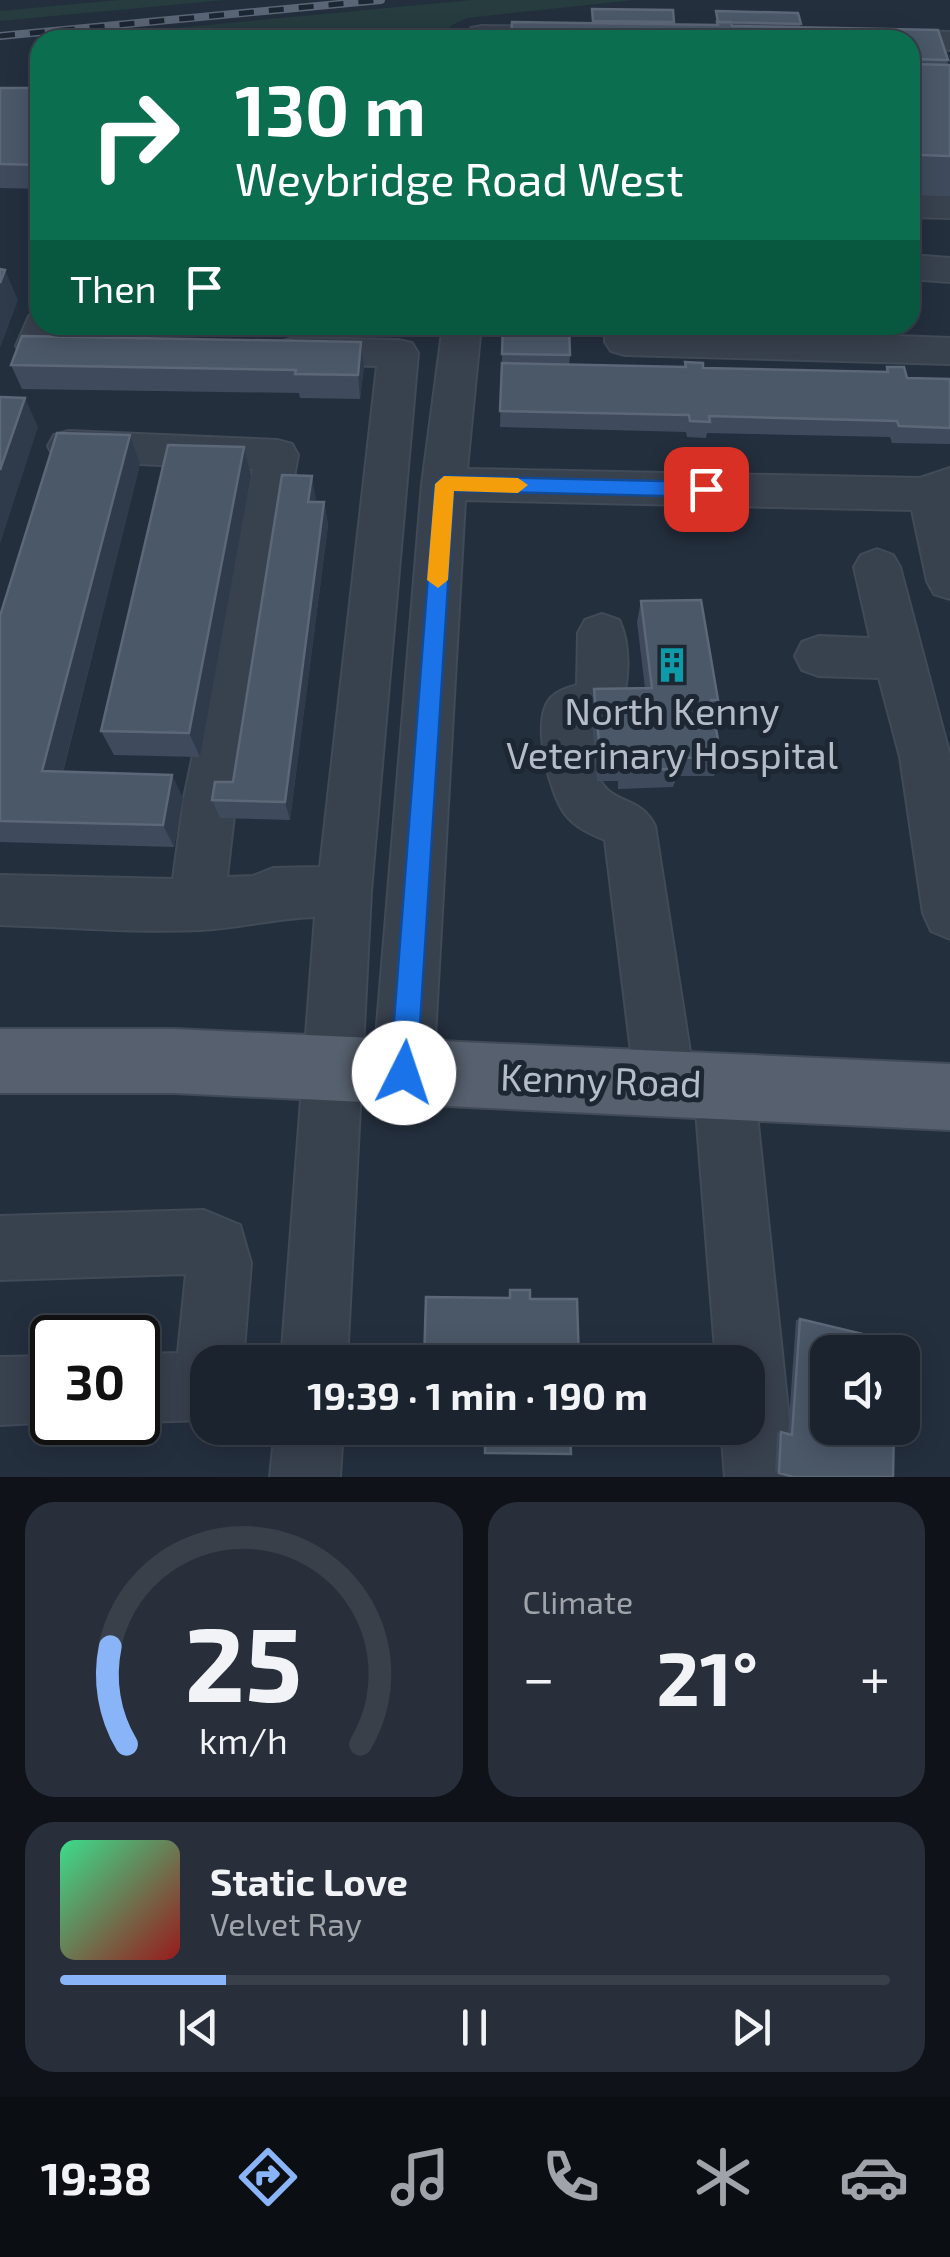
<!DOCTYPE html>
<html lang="en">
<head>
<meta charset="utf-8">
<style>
	body { margin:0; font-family:"Exo 2",sans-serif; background:#282f3a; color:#f1f3f6; height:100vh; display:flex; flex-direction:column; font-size:38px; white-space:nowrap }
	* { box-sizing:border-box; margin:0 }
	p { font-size:32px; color:#a0a4aa }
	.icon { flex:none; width:55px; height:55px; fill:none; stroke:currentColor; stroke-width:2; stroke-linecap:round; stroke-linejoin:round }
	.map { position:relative; height:1477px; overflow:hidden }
	.sheet { display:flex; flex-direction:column; gap:25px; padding:25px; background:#0f1319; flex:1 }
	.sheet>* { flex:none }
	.guide { position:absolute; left:30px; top:30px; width:890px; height:305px; border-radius:30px; box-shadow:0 5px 25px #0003,0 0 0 2px #39404a; background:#0b6e4f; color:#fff; overflow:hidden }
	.fabs { position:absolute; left:810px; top:1335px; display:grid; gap:20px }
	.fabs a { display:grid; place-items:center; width:110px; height:110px; border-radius:20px; background:#1b232e; box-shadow:0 5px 25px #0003,0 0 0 2px #39404a; font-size:50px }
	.speed { position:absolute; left:30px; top:1315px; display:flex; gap:20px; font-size:50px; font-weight:700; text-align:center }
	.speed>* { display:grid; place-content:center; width:130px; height:130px; border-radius:50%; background:#1b232e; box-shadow:0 5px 25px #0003,0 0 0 2px #39404a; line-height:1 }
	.speed .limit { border:5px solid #111; border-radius:15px; background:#fff; color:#111 }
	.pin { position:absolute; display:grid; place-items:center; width:85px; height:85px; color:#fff; margin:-42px; border-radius:20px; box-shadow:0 5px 15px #0006 }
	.me { position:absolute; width:110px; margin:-55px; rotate:4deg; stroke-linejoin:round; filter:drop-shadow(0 0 8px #0008) }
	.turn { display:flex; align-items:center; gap:35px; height:210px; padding:0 40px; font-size:45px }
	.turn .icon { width:130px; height:130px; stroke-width:2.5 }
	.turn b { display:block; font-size:70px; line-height:85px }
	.then { display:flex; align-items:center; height:95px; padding:0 40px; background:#0003; gap:20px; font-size:38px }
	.big { font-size:75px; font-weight:700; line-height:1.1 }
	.sheet .widget { flex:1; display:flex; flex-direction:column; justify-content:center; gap:15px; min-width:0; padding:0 35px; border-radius:30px; background:#282f3a }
	.sheet .dial { align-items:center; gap:0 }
	.dial svg { height:260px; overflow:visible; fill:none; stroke:#39404a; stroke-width:7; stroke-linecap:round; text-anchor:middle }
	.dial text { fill:#f1f3f6; stroke:none }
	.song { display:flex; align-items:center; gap:30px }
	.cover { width:120px; height:120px; border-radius:15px; background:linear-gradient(135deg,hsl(150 70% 55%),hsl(0 70% 35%)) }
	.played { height:10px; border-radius:5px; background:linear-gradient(90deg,#8ab4f8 20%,#39404a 20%) }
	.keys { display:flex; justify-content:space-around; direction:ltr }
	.heat { display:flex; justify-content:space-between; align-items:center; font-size:55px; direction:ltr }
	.sheet .tiles { flex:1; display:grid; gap:25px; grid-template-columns:1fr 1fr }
	.widget:last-child { grid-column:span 2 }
	.trip { position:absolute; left:190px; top:1345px; width:575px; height:100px; border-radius:30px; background:#1b232e; box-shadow:0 5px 25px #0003,0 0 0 2px #39404a; font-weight:700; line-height:100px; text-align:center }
	.dock { display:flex; height:160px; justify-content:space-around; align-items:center; background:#0b0e12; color:#a0a4aa }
	.dock .icon { width:70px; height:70px }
	.dock .current { color:#8ab4f8 }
	.dock b { font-size:45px; color:#f1f3f6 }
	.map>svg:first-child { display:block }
	.green { fill:#263c3f }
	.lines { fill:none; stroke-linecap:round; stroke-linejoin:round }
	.minor-casing { stroke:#414a57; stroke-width:4 }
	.major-casing { stroke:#414a57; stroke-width:4 }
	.minor { fill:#38414e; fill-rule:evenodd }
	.major { fill:#56606e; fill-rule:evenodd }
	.rail-casing { stroke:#5a6575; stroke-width:8 }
	.rail { stroke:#1d2633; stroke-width:5; stroke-dasharray:15; stroke-linecap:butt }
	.wall { fill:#3f4b5c }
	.shaded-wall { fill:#2f3b4b }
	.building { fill:#4b5868; stroke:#5c6777; stroke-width:2.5 }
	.route { fill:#1a73e8; stroke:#114b97; stroke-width:2.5 }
	.slow { fill:#f59e0b }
	.labels { text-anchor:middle; stroke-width:10; stroke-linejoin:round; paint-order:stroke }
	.poi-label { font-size:38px; fill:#b4bcc9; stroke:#1d2633 }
	.street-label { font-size:38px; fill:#b4bcc9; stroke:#1d2633 }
</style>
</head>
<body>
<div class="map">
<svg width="950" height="1477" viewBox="0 0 950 1477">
	<rect width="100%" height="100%" fill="#242f3e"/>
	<path class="green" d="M119 0H225L0 21V11Z
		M472 0H634L467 18 450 26 447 40H49Z"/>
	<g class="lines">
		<defs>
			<path id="minor" d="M482 26 580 27 591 29 596 36 593 40H466L471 28Z
				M910 31 950 32V50L910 49V40H894L899 33Z
				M910 195 950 196V218L910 217Z
				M910 255 950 258V282L910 279Z
				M40 313V325H62L60 333 108 338 114 347 108 356 94 360 22 355 16 346 29 316Z
				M443 325H481L467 469 920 478 950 468V599L934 594 927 581 912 510 465 500 433 1073 424 1094 403 1103 382 1094 373 1073 422 484Z
				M605 325 950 338V364L625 355 611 351 605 342Z
				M294 338 398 340 412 343 418 353 371 891 347 1362H281L315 917C276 918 240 928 201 930 134 933 66 927 0 925V875L173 879 184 798 253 469 69 461 54 457 48 446 54 435 69 431 277 440 292 444 298 455 236 798 227 877 253 876 273 868 320 867 377 366 294 364 280 360 274 351 280 342Z
				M877 549 893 555 900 567 950 756V939L931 931 923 913 900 757 879 678 819 676 802 670 795 656 802 642 819 636 870 638 854 567 861 555Z
				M602 614 619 620C631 644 630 687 618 711L593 722C595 739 592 764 600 780 613 805 641 796 655 826L695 1084 686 1105 665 1114 644 1105 635 1084 605 840C590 834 575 827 565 814 549 793 532 722 549 700 556 691 567 688 577 685L578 633 585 620Z
				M724 1056 745 1065 754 1086 795 1477H725L721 1428H748V1362H716L694 1086 703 1065Z
				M204 1210 240 1225 251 1263 243 1362H208V1420L138 1422V1354L178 1353 186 1274 0 1280V1216Z
				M52 1356 55 1422 0 1425V1357Z
				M275 1428H343L340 1477H270Z"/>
			<path id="major" d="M0 1029H174L950 1064V1130L174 1093H0Z"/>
		</defs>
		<use href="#minor" class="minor-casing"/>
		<use href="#major" class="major-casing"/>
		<use href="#minor" class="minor"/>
		<use href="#major" class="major"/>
		<defs>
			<path id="rail" d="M0 36 381 0"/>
		</defs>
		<use href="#rail" class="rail-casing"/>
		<use href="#rail" class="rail"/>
	</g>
	<path class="wall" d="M592 9 673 10 674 25H716V11L798 13 800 27 938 30 948 60 947 65H950V196L910 195V40H511L512 22 592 23Z
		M0 88H40V189L0 188Z
		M54 325H364L363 336 56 331Z
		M503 325 570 355 569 365 684 367 685 362 703 368 885 372 887 367 907 378 950 379V444L892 443 890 437 707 433 706 438 687 437 686 432 500 427Z
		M692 325H801L802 329 799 337 693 335Z
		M361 342 364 366 360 399 300 398 299 393 22 389 11 365Z
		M130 435 140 464 63 772 183 798 174 847 0 842V616Z
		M244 447 251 476 200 757 114 755 101 731Z
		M316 499 315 502H324L328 525 290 820 220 818 212 800 233 782Z
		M641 601 718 700 714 713 721 757 714 776H677L673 787 618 789V781H597L591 709 594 689 645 688 637 622Z
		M800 1319 794 1477 775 1472 777 1432 788 1434 796 1320Z"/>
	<path class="shaded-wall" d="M5 270 18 300 0 348V283Z
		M361 342 364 366 360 399 358 375Z
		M25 398 38 427 0 544V470Z
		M130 435 140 464 57 794 42 771Z
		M244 447 251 476 200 757 189 733Z
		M312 476 316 499 312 524 308 502Z
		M324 502 328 525 290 820 285 802Z
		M172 775 183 798 174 847 163 825Z"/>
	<path class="building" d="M592 9 673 10 674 22 593 21Z
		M716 11 798 13 801 24 718 22Z
		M512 22 718 25 717 22H731L732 26 938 30 948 60 910 59V40H511Z
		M910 64 950 65V156L920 155 910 120Z
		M0 88H40V165L0 164Z
		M0 269 5 270 0 283Z
		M503 325H569L570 355 502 354Z
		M694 325H801L802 329 694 326Z
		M22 336 361 342 358 375 295 374 296 370 11 365Z
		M685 362 703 363V368L888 372 887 367H904L907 378 950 379V428L899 426 897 421 709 416 710 422 690 421 689 415 500 411 502 363 686 367Z
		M0 397 25 398 0 470Z
		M57 433 130 435 42 771 172 775 163 825 0 821V616Z
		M168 445 244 447 189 733 101 731Z
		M282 475 312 476 308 502H324L285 802 212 800 215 782H233Z
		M701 600 718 700H711L721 757 678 758 679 769 622 770V762L601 763 594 689 652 688 641 601Z
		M510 1290H530V1299H577L579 1362H424L426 1297 510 1298Z
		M800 1319 896 1342V1352H828V1428H894L893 1477H794L779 1473 781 1432 792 1435Z
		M485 1428H570L571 1454 485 1453Z
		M671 1428H723L724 1442 671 1441Z"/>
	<path class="route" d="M444 476 706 482 716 489 706 497 454 491 417 1073 413 1082 404 1086 394 1082 390 1073 435 484Z"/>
	<path class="slow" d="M444 476 518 478 528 485 518 493 454 491 448 580 438 588 427 580 435 484Z"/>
	<defs>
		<symbol id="building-bare" viewBox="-9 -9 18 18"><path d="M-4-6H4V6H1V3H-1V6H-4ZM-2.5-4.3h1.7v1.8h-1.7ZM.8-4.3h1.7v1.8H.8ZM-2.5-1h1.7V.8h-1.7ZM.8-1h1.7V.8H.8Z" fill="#0f9aa8" stroke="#1d2633" stroke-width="2.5" paint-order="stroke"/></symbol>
	</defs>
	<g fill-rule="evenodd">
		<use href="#building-bare" x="647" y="640" width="50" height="50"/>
	</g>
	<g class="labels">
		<g class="poi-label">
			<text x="672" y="725">North Kenny<tspan x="672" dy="44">Veterinary Hospital</tspan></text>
		</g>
		<g class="street-label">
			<text transform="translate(601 1081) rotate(2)" y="13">Kenny Road</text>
		</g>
	</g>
</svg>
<div class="fabs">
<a><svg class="icon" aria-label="sound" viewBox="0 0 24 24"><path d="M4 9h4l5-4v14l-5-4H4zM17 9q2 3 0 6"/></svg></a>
</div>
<div class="speed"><div class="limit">30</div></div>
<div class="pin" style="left:706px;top:489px;background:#d93025"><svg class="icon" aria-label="arrive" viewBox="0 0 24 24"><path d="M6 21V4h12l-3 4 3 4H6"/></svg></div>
<svg class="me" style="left:404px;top:1073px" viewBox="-20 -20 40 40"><circle r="19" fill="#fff"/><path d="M0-13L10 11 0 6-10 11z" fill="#1a73e8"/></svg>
<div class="trip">19:39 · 1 min · 190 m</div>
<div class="guide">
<div class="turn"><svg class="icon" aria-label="right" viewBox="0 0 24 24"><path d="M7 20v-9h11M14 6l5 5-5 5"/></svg><div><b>130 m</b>Weybridge Road West</div></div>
<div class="then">Then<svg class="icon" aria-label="arrive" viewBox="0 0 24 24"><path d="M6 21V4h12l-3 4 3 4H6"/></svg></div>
</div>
</div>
<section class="sheet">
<div class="tiles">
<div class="widget dial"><svg viewBox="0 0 100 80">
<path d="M14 69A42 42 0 1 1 86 69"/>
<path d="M14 69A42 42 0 0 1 9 39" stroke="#8ab4f8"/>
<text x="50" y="56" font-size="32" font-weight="700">25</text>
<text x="50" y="72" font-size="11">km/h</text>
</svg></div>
<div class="widget"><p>Climate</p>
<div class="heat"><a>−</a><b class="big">21°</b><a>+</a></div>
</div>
<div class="widget">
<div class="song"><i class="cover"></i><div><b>Static Love</b><p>Velvet Ray</p></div></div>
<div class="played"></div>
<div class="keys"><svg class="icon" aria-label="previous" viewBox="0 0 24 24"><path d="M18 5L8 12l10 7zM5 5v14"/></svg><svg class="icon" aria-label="pause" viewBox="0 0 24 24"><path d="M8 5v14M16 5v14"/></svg><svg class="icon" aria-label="next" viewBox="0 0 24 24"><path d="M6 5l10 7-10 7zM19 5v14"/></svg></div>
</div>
</div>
</section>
<nav class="dock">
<b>19:38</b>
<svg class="icon current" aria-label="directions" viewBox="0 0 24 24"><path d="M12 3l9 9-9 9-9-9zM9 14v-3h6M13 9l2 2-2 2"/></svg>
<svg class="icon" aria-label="music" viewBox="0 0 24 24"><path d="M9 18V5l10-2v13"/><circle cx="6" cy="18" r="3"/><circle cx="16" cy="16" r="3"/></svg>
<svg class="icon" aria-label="phone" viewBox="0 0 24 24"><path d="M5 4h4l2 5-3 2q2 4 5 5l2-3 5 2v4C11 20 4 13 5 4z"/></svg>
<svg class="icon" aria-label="climate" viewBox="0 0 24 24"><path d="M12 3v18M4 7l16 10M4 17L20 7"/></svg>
<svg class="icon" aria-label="car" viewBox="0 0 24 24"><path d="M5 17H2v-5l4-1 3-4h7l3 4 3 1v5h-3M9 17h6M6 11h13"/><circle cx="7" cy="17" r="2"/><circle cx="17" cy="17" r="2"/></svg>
</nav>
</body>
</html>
